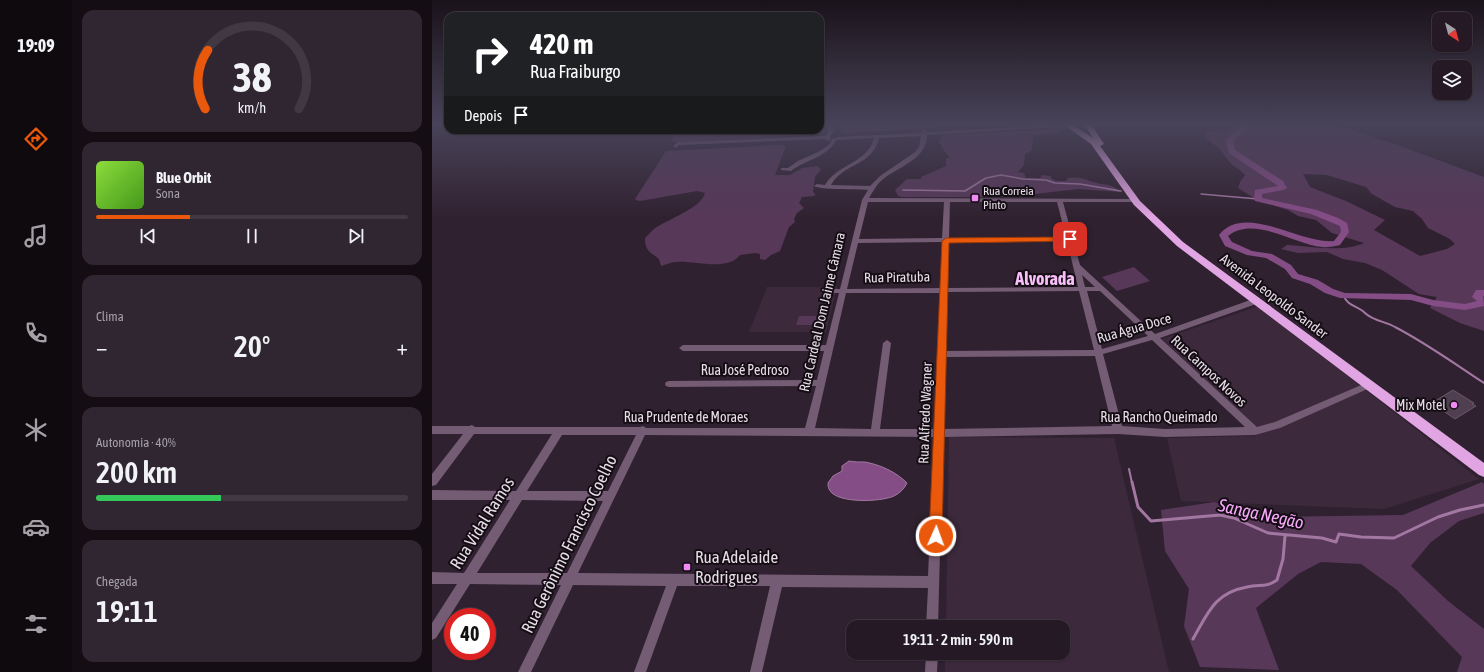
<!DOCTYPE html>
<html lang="pt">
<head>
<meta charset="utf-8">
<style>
	body { margin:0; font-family:"Asap Condensed",sans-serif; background:#302631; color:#f1f3f6; height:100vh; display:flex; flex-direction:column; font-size:15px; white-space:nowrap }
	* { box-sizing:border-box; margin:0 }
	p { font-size:13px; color:#a3a0a6 }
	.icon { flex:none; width:22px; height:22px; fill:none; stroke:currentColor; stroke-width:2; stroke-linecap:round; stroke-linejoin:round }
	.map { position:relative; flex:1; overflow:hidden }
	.panel { display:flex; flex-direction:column; gap:10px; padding:10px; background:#140e14; width:360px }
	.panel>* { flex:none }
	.hud { position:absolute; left:12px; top:12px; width:380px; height:122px; border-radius:12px; box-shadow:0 1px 3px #0004,0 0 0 1px #413841; background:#202124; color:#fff; overflow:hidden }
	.needle { width:26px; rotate:144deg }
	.controls { position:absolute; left:1000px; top:12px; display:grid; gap:8px }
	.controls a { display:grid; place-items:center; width:40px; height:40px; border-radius:8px; background:#241924; box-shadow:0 1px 3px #0004,0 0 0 1px #413841; font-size:20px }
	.speed { position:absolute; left:12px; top:608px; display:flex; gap:8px; font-size:20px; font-weight:700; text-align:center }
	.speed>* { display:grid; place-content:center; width:52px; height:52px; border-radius:50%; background:#241924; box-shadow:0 1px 3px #0004,0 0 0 1px #413841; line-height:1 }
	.speed .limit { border:6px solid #d22; background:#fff; color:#111 }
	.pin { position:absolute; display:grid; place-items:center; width:34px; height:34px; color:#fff; margin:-17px; border-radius:8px; box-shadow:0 2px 6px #0006 }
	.me { position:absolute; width:44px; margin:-22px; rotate:2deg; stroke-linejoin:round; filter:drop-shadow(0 0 3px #0008) }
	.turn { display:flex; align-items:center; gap:14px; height:84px; padding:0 20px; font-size:18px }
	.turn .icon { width:52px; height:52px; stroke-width:2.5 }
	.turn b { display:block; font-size:28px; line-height:34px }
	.then { display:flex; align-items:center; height:38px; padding:0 20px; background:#0003; gap:8px; font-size:15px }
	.big { font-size:30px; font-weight:600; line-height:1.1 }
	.panel .tile { flex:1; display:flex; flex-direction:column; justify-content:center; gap:6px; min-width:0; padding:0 14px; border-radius:12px; background:#302631 }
	.panel .dial { align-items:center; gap:0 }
	.dial svg { height:104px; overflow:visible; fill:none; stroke:#413841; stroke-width:7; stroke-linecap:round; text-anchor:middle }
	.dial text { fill:#f1f3f6; stroke:none }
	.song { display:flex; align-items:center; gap:12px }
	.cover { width:48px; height:48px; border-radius:6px; background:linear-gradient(135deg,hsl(90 70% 55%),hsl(100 70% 35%)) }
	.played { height:4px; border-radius:2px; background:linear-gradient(90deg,#ea580c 30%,#413841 30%) }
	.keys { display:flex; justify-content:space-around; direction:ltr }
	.heat { display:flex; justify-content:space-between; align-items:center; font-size:22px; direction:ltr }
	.charge { height:6px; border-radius:3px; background:linear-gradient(90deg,#34c759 40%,#413841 0) }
	.trip { position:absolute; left:414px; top:620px; width:224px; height:40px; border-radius:12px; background:#241924; box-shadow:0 1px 3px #0004,0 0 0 1px #413841; font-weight:600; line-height:40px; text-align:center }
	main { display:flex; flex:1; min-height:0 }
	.tabs { display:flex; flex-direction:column; width:72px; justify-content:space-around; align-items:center; background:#0e0a0e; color:#a3a0a6 }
	.tabs .icon { width:28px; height:28px }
	.tabs .active { color:#ea580c }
	.tabs b { font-size:18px; color:#f1f3f6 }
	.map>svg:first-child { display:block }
	.built { fill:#3c293c }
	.green { fill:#583859; fill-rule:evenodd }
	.water { fill:#854d86; stroke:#a278a3 }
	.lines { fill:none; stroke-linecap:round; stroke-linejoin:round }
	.stream-far2 { stroke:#a278a3; stroke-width:1.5 }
	.stream-far1 { stroke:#a278a3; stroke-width:2 }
	.stream { stroke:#a278a3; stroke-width:3 }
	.river { fill:#854d86; fill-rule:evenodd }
	.building { fill:#4f3f50; stroke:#6a586a }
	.minor { fill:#755c75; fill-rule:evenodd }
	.highway { fill:#e2a5e3; fill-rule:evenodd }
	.route { fill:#ea580c; stroke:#983908 }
	.poi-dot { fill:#f18af4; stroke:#140d14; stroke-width:1.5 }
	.labels { text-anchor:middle; stroke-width:4; stroke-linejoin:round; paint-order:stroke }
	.far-poi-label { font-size:12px; fill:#e7dde7; stroke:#140d14; text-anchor:start }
	.street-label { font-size:14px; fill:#e7dde7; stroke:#140d14 }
	.poi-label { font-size:14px; fill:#e7dde7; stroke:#140d14; text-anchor:end }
	.near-street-label { font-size:17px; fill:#e7dde7; stroke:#140d14 }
	.near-poi-label { font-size:17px; fill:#e7dde7; stroke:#140d14; text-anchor:start }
	.district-label { font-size:18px; font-weight:bold; fill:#f7bef8; stroke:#140d14 }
	.near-water-label { font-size:18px; font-style:italic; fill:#f7a8f9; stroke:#140d14 }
</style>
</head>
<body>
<main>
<nav class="tabs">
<b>19:09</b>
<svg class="icon active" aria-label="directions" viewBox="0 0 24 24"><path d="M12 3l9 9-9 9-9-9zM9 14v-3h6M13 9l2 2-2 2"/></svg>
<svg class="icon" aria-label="music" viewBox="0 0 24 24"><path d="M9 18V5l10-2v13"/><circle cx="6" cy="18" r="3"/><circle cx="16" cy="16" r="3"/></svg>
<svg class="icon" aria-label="phone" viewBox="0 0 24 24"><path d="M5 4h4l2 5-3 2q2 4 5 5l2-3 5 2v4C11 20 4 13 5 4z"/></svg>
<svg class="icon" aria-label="climate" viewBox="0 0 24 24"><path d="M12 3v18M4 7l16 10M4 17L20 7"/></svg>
<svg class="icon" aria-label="car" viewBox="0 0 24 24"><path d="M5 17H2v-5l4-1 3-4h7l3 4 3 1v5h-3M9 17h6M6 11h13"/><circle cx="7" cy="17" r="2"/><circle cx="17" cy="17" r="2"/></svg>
<svg class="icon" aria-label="filters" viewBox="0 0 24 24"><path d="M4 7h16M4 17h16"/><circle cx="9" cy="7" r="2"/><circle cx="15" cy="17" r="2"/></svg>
</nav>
<section class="panel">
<div class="tile dial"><svg viewBox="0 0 100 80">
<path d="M14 69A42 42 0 1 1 86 69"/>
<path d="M14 69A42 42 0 0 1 16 24" stroke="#ea580c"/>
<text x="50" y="56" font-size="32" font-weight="700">38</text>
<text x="50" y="72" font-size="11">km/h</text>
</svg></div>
<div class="tile">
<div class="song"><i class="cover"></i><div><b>Blue Orbit</b><p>Sona</p></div></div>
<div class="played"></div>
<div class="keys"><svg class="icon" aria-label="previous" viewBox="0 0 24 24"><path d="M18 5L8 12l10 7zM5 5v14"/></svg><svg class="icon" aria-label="pause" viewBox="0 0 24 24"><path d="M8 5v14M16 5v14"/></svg><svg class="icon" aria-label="next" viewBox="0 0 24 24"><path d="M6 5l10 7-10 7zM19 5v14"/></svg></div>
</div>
<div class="tile"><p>Clima</p>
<div class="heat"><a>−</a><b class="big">20°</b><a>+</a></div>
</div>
<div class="tile"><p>Autonomia · 40%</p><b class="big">200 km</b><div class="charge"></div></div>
<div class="tile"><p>Chegada</p><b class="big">19:11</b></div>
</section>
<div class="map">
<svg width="1052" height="672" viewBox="0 0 1052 672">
	<rect width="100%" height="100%" fill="#302130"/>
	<path class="built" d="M335 287H405L394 332H317Z
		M827 306 1047 479 952 509 749 501 735 438 824 436 823 426 730 339Z
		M517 437 682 438 737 672H513V653H631V627H514Z"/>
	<path class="green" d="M388 124H393V132L389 134 244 142 240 141 242 130H388Z
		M409 124H583L413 133 409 131Z
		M793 124H900L963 144 1052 177V331L1028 323 998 308 1005 297 987 294 950 270 933 263 911 259 895 252 866 253 849 249 855 245C880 246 909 253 932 243L900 233 884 220 866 216 856 210 825 200 806 188 808 182 813 175 807 169 800 165 786 147 777 141 773 135 774 132 793 131 798 128ZM871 174 895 175 934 187 940 194 963 207 981 211 990 219 996 228 1018 239 1023 244 1015 249 988 256 942 230 953 220 914 201 878 187Z
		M627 129 629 132 604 135 600 137 601 139 600 150 593 154 592 165 586 172 592 173 594 178H608L610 175 619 176V178C623 182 628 181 634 181L636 178C649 176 653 180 665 183 673 185 682 184 688 192L646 189 603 194 595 192 587 188H570L559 196 553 197H470L466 196 463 190 475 179H489V177L514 166V158H518L511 149 507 141 512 135Z
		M345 145 354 146 343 175H358L370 168 385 166 389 169 383 177 381 192 383 194V196L370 197 367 203 372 208 365 213 362 219 363 222 357 227 348 251 339 255 333 260 328 259V254L323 253 308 255C295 272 262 260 244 262 239 262 233 265 229 266L227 259C218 252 213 251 213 238 216 235 219 232 222 229 234 220 270 208 273 193L265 191 208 201 204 200 203 199 234 151Z
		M702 267 718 281 685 291 670 277Z
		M367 316H391L389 325H364Z
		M1050 482 1052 484V513L1027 521 998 543 979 566 1016 601 1052 629V672H1025L1030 657 965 590 929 564 889 562 866 574 824 608 847 670 768 667 752 626 757 589 733 551 729 510 782 502 840 517 971 515Z"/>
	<path class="water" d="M417 461C422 462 427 462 433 462 449 465 464 472 475 483 472 489 468 493 462 496 449 502 403 504 397 489 396 487 396 485 396 483L401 476 410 471V466Z"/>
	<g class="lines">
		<path class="stream-far2" d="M471 190 533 191 554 178 569 175 591 179 614 180 623 183 648 184 689 191
			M769 194 826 199"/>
		<path class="stream-far1" d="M912 296C915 306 926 306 933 313 941 321 953 321 963 327 994 343 1023 364 1052 383
			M697 469 700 483"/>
		<path class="stream" d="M700 482 706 507 719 521 788 515 802 518 836 533 890 538 904 542 907 534 929 537 962 538 1006 517 1028 510 1052 505
			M761 639C776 613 782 593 815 587 829 584 833 588 845 580L851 559 853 536"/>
		<path class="river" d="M807 124H814L815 128 801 141 803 150 851 181 855 188 851 190 830 194V198L885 210 906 218 915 223 917 232 908 245C903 246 895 248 890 247 862 244 821 215 796 236L800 242 820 251 840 254 859 265 866 274 886 280 901 289 913 293 979 294 1001 300 1033 304 1045 301 1040 297 1044 290H1052V296H1051L1052 306 1033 310 1001 306 979 300 908 298 893 293 878 284 860 278 853 269 834 258 815 255 793 246 787 235C813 202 869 245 902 241L909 232 908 226 879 214 823 201 822 199 823 190 846 186 797 153 793 140 808 128Z"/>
	</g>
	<path class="building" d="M1021 390 1042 403 1040 404 1044 406 1023 419 1000 403Z"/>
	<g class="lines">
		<path class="minor" d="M397 124H401L402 132 398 136 399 139 396 141 393 139 247 145 244 148 241 146 246 142 393 136 396 132Z
			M626 125 637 126 639 127 637 128 626 127 495 135C495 160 465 167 450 180 444 185 441 192 437 198L705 199V201L703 202H631L648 265 723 334 821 299H827L828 301 827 303 728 338 825 427 843 422 934 383H940L941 385 940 387 848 428 823 435 733 437 686 434 511 437 506 627H494L496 588 350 587 330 672H318L338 586H245L214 672H202L234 586 141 585 99 672H86L129 585 38 584 4 638 0 640V623L25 584H0V572L32 573 78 500H0V490L84 491 120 434H42L4 485 0 486V474L31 434H0V426H37L40 425 43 427H208L211 426 214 428H373L384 386 237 387 234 386 233 384 234 382 237 381 385 380 392 351H251L247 348 251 345H394L407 293H401L400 291 401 289H408L430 200 436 190C425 189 389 190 382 186L385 184 393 185C405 164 436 163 442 138L404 140C395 158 374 159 359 171L349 170V168H356L366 161 386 152 397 145 400 139 406 137 489 133 490 130H494L495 132ZM489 136 487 147 483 152 448 176 438 186 399 185C411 163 441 166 447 138ZM436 202H512L510 238 427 239ZM518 202H625L634 237 517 238ZM635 241 646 287 516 288 517 242ZM510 242 508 288 415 289 426 243ZM650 275 663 287H653ZM647 291 662 350 514 351 515 292ZM655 291H668L716 336 670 349ZM414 293H508L502 429H448L459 343 455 340 451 343 439 429 383 428ZM720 340 813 427 733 429 690 426 671 354ZM663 356 680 426 512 429 514 357ZM130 435H204L176 491H95ZM213 435 502 437 496 576 146 573ZM90 500 171 501 135 573H45Z
			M494 653H506L505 672H493Z"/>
		<path class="highway" d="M631 124H639L661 138 652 124H659L672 144 668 146 708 201 751 242 1052 463V477L1047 475 745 246 702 205 659 144Z"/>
	</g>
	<linearGradient id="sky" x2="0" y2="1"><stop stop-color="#1a121a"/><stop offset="0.57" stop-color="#484359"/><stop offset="1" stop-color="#484359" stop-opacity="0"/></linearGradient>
	<rect width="1052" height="218" fill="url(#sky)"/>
	<path class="route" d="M638 237 641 238V241L517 243 510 536 508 540 504 541 499 540 497 536 510 241 514 238Z"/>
	<g class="poi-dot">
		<rect x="539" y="194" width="8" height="8" rx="2"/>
		<circle cx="1022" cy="405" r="4"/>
		<rect x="251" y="563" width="8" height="8" rx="2"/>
	</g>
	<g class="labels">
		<g class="far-poi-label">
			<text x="551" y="195">Rua Correia<tspan x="551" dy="14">Pinto</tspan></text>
		</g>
		<g class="street-label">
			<text transform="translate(465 277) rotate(-1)" y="5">Rua Piratuba</text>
			<text transform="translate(842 296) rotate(37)" y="5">Avenida Leopoldo Sander</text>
			<text transform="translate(390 312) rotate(-77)" y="5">Rua Cardeal Dom Jaime Câmara</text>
			<text transform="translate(702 328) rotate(-16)" y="5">Rua Água Doce</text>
			<text x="313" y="375">Rua José Pedroso</text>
			<text transform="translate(777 371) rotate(43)" y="5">Rua Campos Novos</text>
			<text transform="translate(493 413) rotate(-88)" y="5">Rua Alfredo Wagner</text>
			<text x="254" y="422">Rua Prudente de Moraes</text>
			<text x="727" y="422">Rua Rancho Queimado</text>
		</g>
		<g class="poi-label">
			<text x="1014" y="410">Mix Motel</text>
		</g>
		<g class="near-street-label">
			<text transform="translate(50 523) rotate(-58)" y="6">Rua Vidal Ramos</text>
			<text transform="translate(137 544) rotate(-64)" y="6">Rua Gerônimo Francisco Coelho</text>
		</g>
		<g class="near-poi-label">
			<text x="263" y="563">Rua Adelaide<tspan x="263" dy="20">Rodrigues</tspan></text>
		</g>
		<g class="district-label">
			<text x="613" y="285">Alvorada</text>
		</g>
		<g class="near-water-label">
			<text transform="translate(829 514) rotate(12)" y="6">Sanga Negão</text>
		</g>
	</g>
</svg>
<div class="controls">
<a><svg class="needle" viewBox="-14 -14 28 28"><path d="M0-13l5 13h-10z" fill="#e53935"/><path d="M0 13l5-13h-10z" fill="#a3a0a6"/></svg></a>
<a><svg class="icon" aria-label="layers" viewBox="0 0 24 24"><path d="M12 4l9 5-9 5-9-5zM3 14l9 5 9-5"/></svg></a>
</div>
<div class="speed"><div class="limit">40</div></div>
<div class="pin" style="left:638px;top:239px;background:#d93025"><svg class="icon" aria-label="arrive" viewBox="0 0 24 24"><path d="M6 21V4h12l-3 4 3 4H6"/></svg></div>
<svg class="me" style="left:504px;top:536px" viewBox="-20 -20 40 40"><circle r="17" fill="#ea580c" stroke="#fff" stroke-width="3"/><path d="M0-11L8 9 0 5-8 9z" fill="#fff"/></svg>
<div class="trip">19:11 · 2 min · 590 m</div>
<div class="hud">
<div class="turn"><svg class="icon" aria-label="right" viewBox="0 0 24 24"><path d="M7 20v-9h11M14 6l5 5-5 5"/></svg><div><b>420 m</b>Rua Fraiburgo</div></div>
<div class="then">Depois<svg class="icon" aria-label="arrive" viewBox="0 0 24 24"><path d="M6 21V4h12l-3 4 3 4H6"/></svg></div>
</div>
</div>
</main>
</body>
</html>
